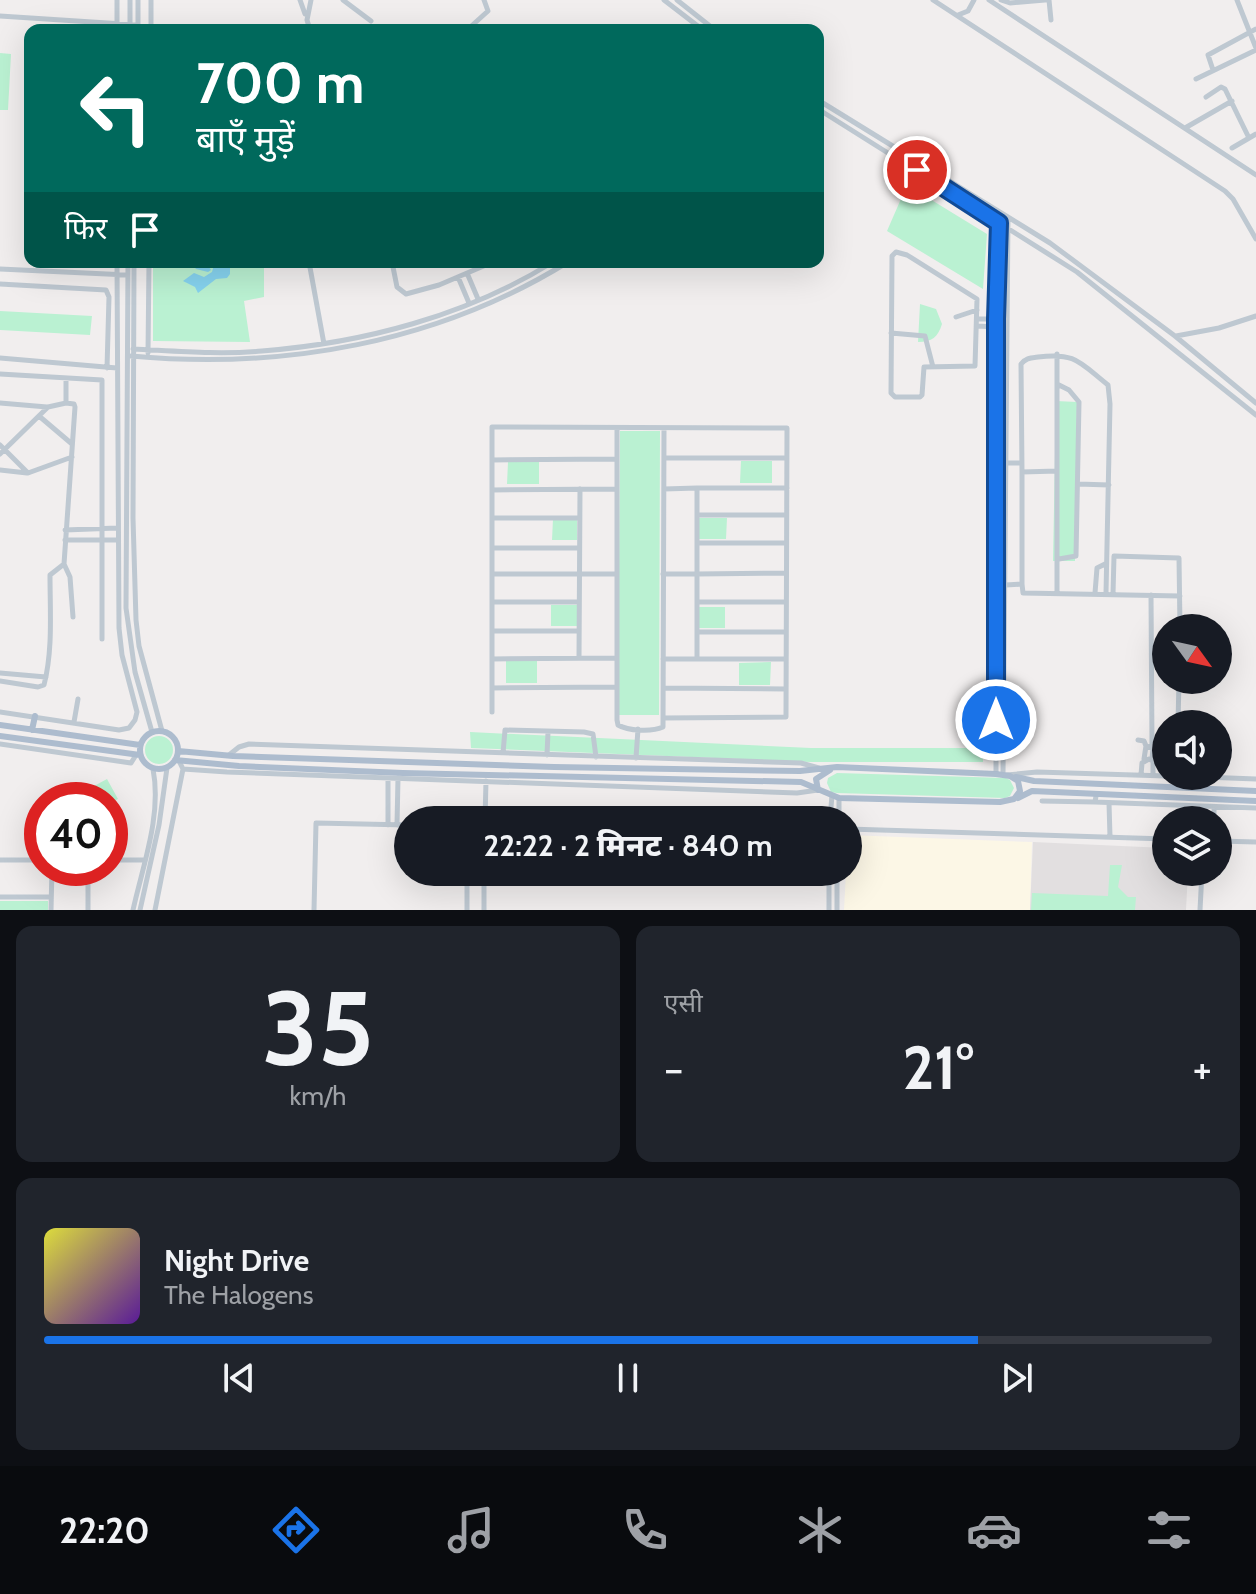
<!DOCTYPE html>
<html lang="hi">
<head>
<meta charset="utf-8">
<style>
	body { margin:0; font-family:Cabin,"Noto Sans Devanagari",sans-serif; background:#20242c; color:#f1f3f6; height:100vh; display:flex; flex-direction:column; font-size:30px; white-space:nowrap }
	* { box-sizing:border-box; margin:0 }
	p { font-size:26px; color:#9ea1a6 }
	.icon { flex:none; width:44px; height:44px; fill:none; stroke:currentColor; stroke-width:2; stroke-linecap:round; stroke-linejoin:round }
	.map { position:relative; height:910px; overflow:hidden }
	.drawer { display:flex; flex-direction:column; gap:16px; padding:16px; background:#0d0f14; flex:1 }
	.drawer>* { flex:none }
	.guide { position:absolute; left:24px; top:24px; width:800px; height:244px; border-radius:16px; box-shadow:0 8px 32px #0002; background:#00695c; color:#fff; overflow:hidden }
	.needle { width:52px; rotate:123deg }
	.fabs { position:absolute; left:1152px; top:614px; display:grid; gap:16px }
	.fabs a { display:grid; place-items:center; width:80px; height:80px; border-radius:50%; background:#171b24; box-shadow:0 8px 32px #0002; font-size:40px }
	.speed { position:absolute; left:24px; top:782px; display:flex; gap:16px; font-size:40px; font-weight:700; text-align:center }
	.speed>* { display:grid; place-content:center; width:104px; height:104px; border-radius:50%; background:#171b24; box-shadow:0 8px 32px #0002; line-height:1 }
	.speed .limit { border:12px solid #d22; background:#fff; color:#111 }
	.pin { position:absolute; display:grid; place-items:center; width:68px; height:68px; color:#fff; margin:-34px; border:4px solid #fff; border-radius:50%; box-shadow:0 2px 8px #0007 }
	.me { position:absolute; width:88px; margin:-44px; rotate:0deg; stroke-linejoin:round; filter:drop-shadow(0 0 6px #0008) }
	.turn { display:flex; align-items:center; gap:28px; height:168px; padding:0 40px; font-size:36px }
	.turn .icon { width:104px; height:104px; stroke-width:2.5 }
	.turn b { display:block; font-size:56px; line-height:68px }
	.then { display:flex; align-items:center; height:76px; padding:0 40px; background:#0003; gap:16px; font-size:30px }
	.big { font-size:60px; font-weight:800; line-height:1.1 }
	.drawer .tile { flex:1; display:flex; flex-direction:column; justify-content:center; gap:12px; min-width:0; padding:0 28px; border-radius:16px; background:#20242c }
	.drawer .dial { align-items:center; gap:0 }
	.dial b { font-size:104px; line-height:1 }
	.song { display:flex; align-items:center; gap:24px }
	.cover { width:96px; height:96px; border-radius:12px; background:linear-gradient(135deg,hsl(60 70% 55%),hsl(270 70% 35%)) }
	.played { height:8px; border-radius:4px; background:linear-gradient(90deg,#1a73e8 80%,#363941 80%) }
	.keys { display:flex; justify-content:space-around; direction:ltr }
	.heat { display:flex; justify-content:space-between; align-items:center; font-size:44px; direction:ltr }
	.drawer .tiles { flex:1; display:grid; gap:16px; grid-template-columns:1fr 1fr }
	.tile:last-child { grid-column:span 2 }
	.trip { position:absolute; left:394px; top:806px; width:468px; height:80px; border-radius:40px; background:#171b24; box-shadow:0 8px 32px #0002; font-weight:800; line-height:80px; text-align:center }
	.dock { display:flex; height:128px; justify-content:space-around; align-items:center; background:#090b0e; color:#9ea1a6 }
	.dock .icon { width:56px; height:56px }
	.dock .selected { color:#1a73e8 }
	.dock b { font-size:36px; color:#f1f3f6 }
	.map>svg:first-child { display:block }
	.commercial { fill:#fcf7e6 }
	.education { fill:#e2dfe0 }
	.green { fill:#baf1d2 }
	.water { fill:#86d3ef }
	.lines { fill:none; stroke-linecap:round; stroke-linejoin:round }
	.minor { stroke:#bec8d1; stroke-width:5 }
	.major { stroke:#adbcce; stroke-width:6 }
	.route-casing { stroke:#114b97; stroke-width:20 }
	.route { stroke:#1a73e8; stroke-width:14 }
</style>
</head>
<body>
<div class="map">
<svg width="1256" height="910" viewBox="0 0 1256 910">
	<rect width="100%" height="100%" fill="#f1eeee"/>
	<path class="commercial" d="M848 835 1032 842 1030 910H844Z"/>
	<path class="education" d="M1033 842 1166 848V872H1188L1186 910H1030Z"/>
	<path class="green" d="M0 53 11 54 8 110H0Z
		M907 185 987 234 983 289 887 231Z
		M153 262H264V297L244 301 250 342 153 341Z
		M920 304 936 309 942 324C938 337 932 342 918 342Z
		M0 311 92 316 90 335 0 330Z
		M1056 401 1077 402 1075 561H1053Z
		M620 431H660L659 715H618Z
		M741 461H772V483H740Z
		M508 462H539V484H507Z
		M698 518H727L726 539H698Z
		M553 519H577V540H552Z
		M551 605H577V626H551Z
		M699 607H725V628H698Z
		M506 661H537V683H506Z
		M771 662 770 685H739V663Z
		M470 732 811 748H983V762H811L471 748Z
		M145 750a14 14 0 1 1 28 0a14 14 0 1 1-28 0Z
		M837 773 1006 778 1010 780 1014 788 1010 796 1005 798 837 793 831 792 827 783 828 778Z
		M107 779 118 799 110 803V800H87L83 792Z
		M1110 865H1122L1118 887 1128 897H1136L1135 910H1031L1032 893 1108 896Z
		M0 901H48V910H0Z"/>
	<path class="water" d="M195 262 227 265 230 266V274L227 278 216 279 198 293 195 287 183 281 194 273 204 277 212 272 214 265 208 266 211 270 208 272 196 269 193 265Z"/>
	<g class="lines">
		<path class="minor" d="M300 0 305 14
			M343 0 371 21
			M664 0 703 30
			M677 0 715 30
			M933 0 1225 191 1233 199 1256 239
			M989 0 1256 175
			M1001 0 1010 3 1045 0
			M1049 0 1051 20
			M1237 0 1256 48
			M958 15 968 11 974 0
			M0 16 138 25
			M117 30V0
			M130 30V0
			M138 30V0
			M151 30V0
			M310 30 307 20 311 0
			M467 30 488 11 484 0
			M1213 70 1208 55 1256 29
			M1196 79 1256 50
			M1206 97 1221 87 1225 89 1249 138
			M818 100 1050 243 1175 336 1256 403
			M818 109 1077 272 1256 415
			M1185 128 1232 101
			M1232 148 1256 134
			M896 252 907 255 977 299 975 366 924 367 922 395 920 397H895L891 393 892 256Z
			M128 262 126 608 135 672 152 732
			M134 262 133 518 136 620 139 646 162 731
			M309 262 324 344
			M392 262 397 287 406 294 439 285 493 262
			M0 269 128 275
			M467 273 478 299
			M458 277 469 303
			M0 284 106 290 109 297 107 368
			M956 317 977 310
			M977 319H996
			M977 326 996 327
			M891 333 925 336 933 367
			M1176 336 1219 328 1256 316
			M133 349C175 351 219 355 262 351 363 343 466 316 553 262
			M148 353 149 262
			M131 356C283 370 437 343 568 262
			M0 358 117 368
			M0 374 102 380V639
			M1057 384V354
			M0 403 47 407
			M39 416 72 444
			M617 429V720L618 725C628 731 652 732 663 727L664 429
			M0 445 28 473 72 457
			M0 454 48 407 66 403
			M664 458H787
			M492 460 617 459
			M1006 463H1022
			M0 470 27 473
			M1057 471V384L1069 390 1079 402 1076 556 1059 559
			M1022 472V584
			M1078 484 1109 485
			M697 488H787
			M492 490 617 489
			M697 515H786
			M492 518H579
			M65 530 117 528
			M65 540H118
			M697 543H786
			M492 548H579
			M64 564 70 577 73 617
			M492 574H616
			M663 574H697V488L664 489
			M1006 585 1022 584 1023 593 1180 596
			M1057 593V471L1022 472 1021 364C1026 358 1030 358 1038 357 1076 352 1080 363 1108 385L1110 404 1106 593
			M1095 593 1097 568 1105 564
			M1113 594 1114 556 1179 558 1180 628
			M1151 595 1152 746
			M492 602H579
			M697 602H786
			M492 631H579
			M697 632H786
			M579 658 580 489
			M492 659 615 658
			M663 659H697V574L786 573
			M697 659H786
			M0 673 46 677
			M0 681 38 687 44 685C53 650 50 612 50 575L64 564 75 407 74 404 66 403V378
			M492 688 615 687
			M663 688 786 689
			M0 712 119 730 129 728 135 720 137 712 122 655 119 628 117 262
			M492 712V427L787 428 786 717 663 718
			M74 722 78 699
			M1178 724 1179 680
			M1138 740 1144 741 1146 746
			M1152 741 1166 740
			M0 744 131 763 136 755
			M503 753 505 730 584 732 593 734 596 757
			M229 755 239 747 249 744 801 763 819 768
			M547 755 548 732
			M636 758 638 729
			M1144 759 1146 746 1153 748 1152 759
			M179 761 183 769 227 772 797 793 818 790
			M996 774V327L999 212
			M1003 775 1008 217
			M1007 775 1037 772 1166 776
			M1141 775 1142 763 1149 759 1153 761V775
			M1177 776 1256 779
			M388 778V825
			M1096 796 1095 802 1256 808
			M1042 801 1095 802
			M1109 803 1110 837
			M485 820 486 781
			M830 820 832 795
			M839 820V798
			M1214 820V807
			M397 825 398 778
			M848 829 1166 839
			M1218 841 1256 842
			M0 860H42
			M110 860H144
			M467 881 484 882
			M0 897H51
			M51 910 52 868
			M88 910V868
			M133 910C143 865 162 815 153 769
			M140 910 159 825 167 768
			M155 910 183 769
			M314 910 316 823 408 825
			M467 910V872
			M484 910V872
			M829 910V872
			M837 910V872
			M1200 910 1202 872"/>
		<path class="major" d="M0 725 140 745
			M32 730 35 716
			M140 750a19 19 0 1 1 38 0a19 19 0 1 1-38 0Z
			M0 736 140 755
			M175 760 239 766 403 773 801 782 839 798 1000 802 1014 799 1020 791 1018 781 1010 776 996 774 837 767 800 771 554 767 233 756 178 751
			M1016 777 1034 781 1256 791
			M818 790 816 779 830 770
			M1018 798 1032 791 1256 801"/>
	</g>
	<g class="lines">
		<defs>
			<path id="route" d="M917 170 999 223 996 319V720"/>
		</defs>
		<use href="#route" class="route-casing"/>
		<use href="#route" class="route"/>
	</g>
</svg>
<div class="fabs">
<a><svg class="needle" viewBox="-14 -14 28 28"><path d="M0-13l5 13h-10z" fill="#e53935"/><path d="M0 13l5-13h-10z" fill="#9ea1a6"/></svg></a>
<a><svg class="icon" aria-label="sound" viewBox="0 0 24 24"><path d="M4 9h4l5-4v14l-5-4H4zM17 9q2 3 0 6"/></svg></a>
<a><svg class="icon" aria-label="layers" viewBox="0 0 24 24"><path d="M12 4l9 5-9 5-9-5zM3 14l9 5 9-5"/></svg></a>
</div>
<div class="speed"><div class="limit">40</div></div>
<div class="pin" style="left:917px;top:170px;background:#d93025"><svg class="icon" aria-label="arrive" viewBox="0 0 24 24"><path d="M6 21V4h12l-3 4 3 4H6"/></svg></div>
<svg class="me" style="left:996px;top:720px" viewBox="-20 -20 40 40"><circle r="17" fill="#1a73e8" stroke="#fff" stroke-width="3"/><path d="M0-11L8 9 0 5-8 9z" fill="#fff"/></svg>
<div class="trip">22:22 · 2 मिनट · 840 m</div>
<div class="guide">
<div class="turn"><svg class="icon" aria-label="left" viewBox="0 0 24 24"><path d="M17 20v-9H6M10 6l-5 5 5 5"/></svg><div><b>700 m</b>बाएँ मुड़ें</div></div>
<div class="then">फिर<svg class="icon" aria-label="arrive" viewBox="0 0 24 24"><path d="M6 21V4h12l-3 4 3 4H6"/></svg></div>
</div>
</div>
<section class="drawer">
<div class="tiles">
<div class="tile dial"><b>35</b><p>km/h</p></div>
<div class="tile"><p>एसी</p>
<div class="heat"><a>−</a><b class="big">21°</b><a>+</a></div>
</div>
<div class="tile">
<div class="song"><i class="cover"></i><div><b>Night Drive</b><p>The Halogens</p></div></div>
<div class="played"></div>
<div class="keys"><svg class="icon" aria-label="previous" viewBox="0 0 24 24"><path d="M18 5L8 12l10 7zM5 5v14"/></svg><svg class="icon" aria-label="pause" viewBox="0 0 24 24"><path d="M8 5v14M16 5v14"/></svg><svg class="icon" aria-label="next" viewBox="0 0 24 24"><path d="M6 5l10 7-10 7zM19 5v14"/></svg></div>
</div>
</div>
</section>
<nav class="dock">
<b>22:20</b>
<svg class="icon selected" aria-label="directions" viewBox="0 0 24 24"><path d="M12 3l9 9-9 9-9-9zM9 14v-3h6M13 9l2 2-2 2"/></svg>
<svg class="icon" aria-label="music" viewBox="0 0 24 24"><path d="M9 18V5l10-2v13"/><circle cx="6" cy="18" r="3"/><circle cx="16" cy="16" r="3"/></svg>
<svg class="icon" aria-label="phone" viewBox="0 0 24 24"><path d="M5 4h4l2 5-3 2q2 4 5 5l2-3 5 2v4C11 20 4 13 5 4z"/></svg>
<svg class="icon" aria-label="climate" viewBox="0 0 24 24"><path d="M12 3v18M4 7l16 10M4 17L20 7"/></svg>
<svg class="icon" aria-label="car" viewBox="0 0 24 24"><path d="M5 17H2v-5l4-1 3-4h7l3 4 3 1v5h-3M9 17h6M6 11h13"/><circle cx="7" cy="17" r="2"/><circle cx="17" cy="17" r="2"/></svg>
<svg class="icon" aria-label="filters" viewBox="0 0 24 24"><path d="M4 7h16M4 17h16"/><circle cx="9" cy="7" r="2"/><circle cx="15" cy="17" r="2"/></svg>
</nav>
</body>
</html>
